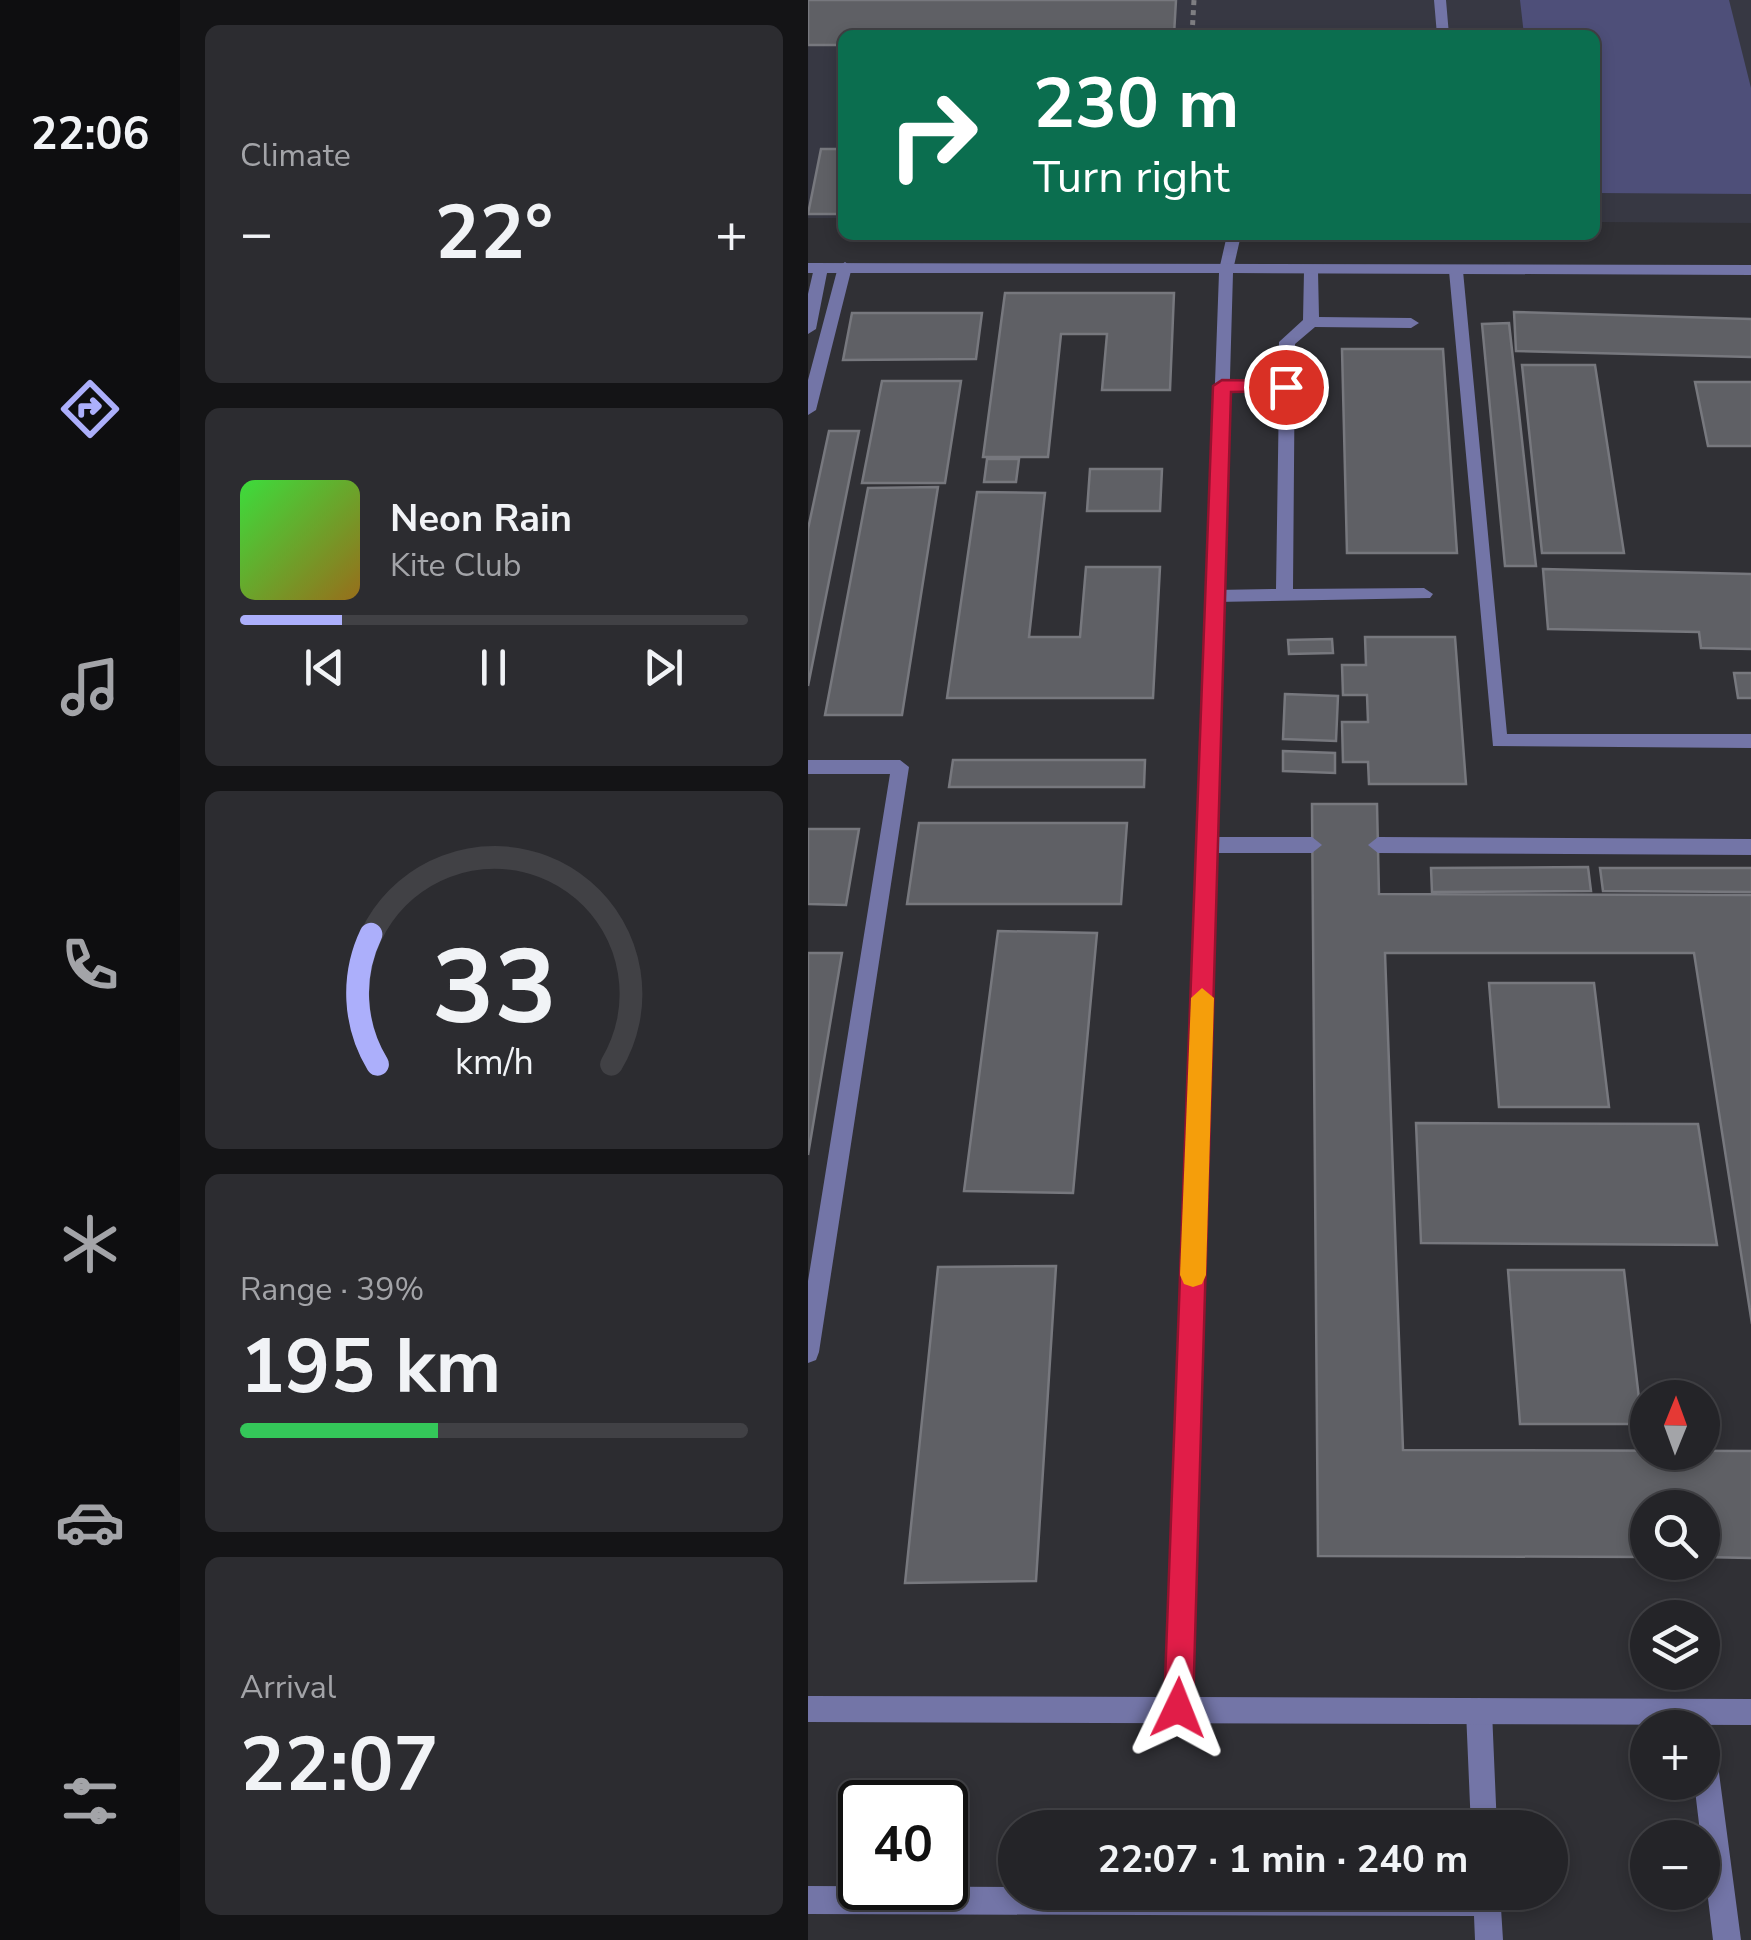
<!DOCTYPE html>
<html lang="en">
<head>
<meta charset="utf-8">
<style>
	body { margin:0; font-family:"Nunito Sans",sans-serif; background:#2c2c30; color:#f1f3f6; height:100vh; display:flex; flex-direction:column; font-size:38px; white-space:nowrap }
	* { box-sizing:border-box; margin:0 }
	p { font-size:32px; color:#a3a4a8 }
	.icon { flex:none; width:55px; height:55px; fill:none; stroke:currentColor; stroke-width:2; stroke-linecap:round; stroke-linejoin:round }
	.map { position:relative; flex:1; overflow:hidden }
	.side { display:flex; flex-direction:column; gap:25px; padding:25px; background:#141416; width:628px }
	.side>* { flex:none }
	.banner { position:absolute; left:30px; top:30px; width:762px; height:210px; border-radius:15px; box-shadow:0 5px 15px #0003,0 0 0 2px #414145; background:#0b6e4f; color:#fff; overflow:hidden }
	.needle { width:65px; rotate:1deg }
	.buttons { position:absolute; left:822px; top:1380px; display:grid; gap:20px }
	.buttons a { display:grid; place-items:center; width:90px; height:90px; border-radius:50%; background:#242428; box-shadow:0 5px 15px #0003,0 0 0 2px #414145; font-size:50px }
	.speed { position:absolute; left:30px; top:1780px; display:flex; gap:20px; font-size:50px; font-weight:700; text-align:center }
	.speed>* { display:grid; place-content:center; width:130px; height:130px; border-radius:50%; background:#242428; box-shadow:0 5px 15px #0003,0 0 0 2px #414145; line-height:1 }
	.speed .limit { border:5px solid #111; border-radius:15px; background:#fff; color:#111 }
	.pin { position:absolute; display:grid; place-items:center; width:85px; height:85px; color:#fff; margin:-42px; border:5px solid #fff; border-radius:50%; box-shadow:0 2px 10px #0007 }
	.me { position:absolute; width:110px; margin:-55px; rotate:2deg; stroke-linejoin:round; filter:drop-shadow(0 0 8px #0008) }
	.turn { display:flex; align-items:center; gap:35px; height:210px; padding:0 30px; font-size:45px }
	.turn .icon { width:130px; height:130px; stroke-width:2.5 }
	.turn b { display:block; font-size:70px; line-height:85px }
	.big { font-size:75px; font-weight:700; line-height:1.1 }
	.side .tile { flex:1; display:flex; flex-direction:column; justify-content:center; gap:15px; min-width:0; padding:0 35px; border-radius:15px; background:#2c2c30 }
	.side .dial { align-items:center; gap:0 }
	.dial svg { height:260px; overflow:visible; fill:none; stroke:#414145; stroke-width:7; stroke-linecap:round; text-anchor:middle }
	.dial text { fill:#f1f3f6; stroke:none }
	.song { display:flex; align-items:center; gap:30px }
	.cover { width:120px; height:120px; border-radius:15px; background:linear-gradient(135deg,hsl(120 70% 55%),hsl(40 70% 35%)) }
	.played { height:10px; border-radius:5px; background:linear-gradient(90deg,#acaffb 20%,#414145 20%) }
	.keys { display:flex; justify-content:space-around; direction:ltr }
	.heat { display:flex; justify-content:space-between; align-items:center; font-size:55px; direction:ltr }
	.charge { height:15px; border-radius:8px; background:linear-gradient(90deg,#34c759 39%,#414145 0) }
	.trip { position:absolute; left:190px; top:1810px; width:570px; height:100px; border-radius:50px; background:#242428; box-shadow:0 5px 15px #0003,0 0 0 2px #414145; font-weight:700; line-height:100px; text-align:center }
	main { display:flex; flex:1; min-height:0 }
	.dock { display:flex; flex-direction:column; width:180px; justify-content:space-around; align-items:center; background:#0e0e10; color:#a3a4a8 }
	.dock .icon { width:70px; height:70px }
	.dock .current { color:#acaffb }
	.dock b { font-size:45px; color:#f1f3f6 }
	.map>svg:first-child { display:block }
	.built { fill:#373843 }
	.green { fill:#4e4f79 }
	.building { fill:#5f6065; stroke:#77787e; stroke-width:2.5 }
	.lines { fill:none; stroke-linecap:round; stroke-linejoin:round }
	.path { stroke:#7e7e82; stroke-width:5; stroke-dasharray:5 5; stroke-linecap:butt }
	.service { fill:#7375a7; fill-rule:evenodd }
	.tertiary { fill:#7375a7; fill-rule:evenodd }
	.route { fill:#e11d48; stroke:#92132f; stroke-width:2.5 }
	.slow { fill:#f59e0b }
</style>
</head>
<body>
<main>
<nav class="dock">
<b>22:06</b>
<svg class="icon current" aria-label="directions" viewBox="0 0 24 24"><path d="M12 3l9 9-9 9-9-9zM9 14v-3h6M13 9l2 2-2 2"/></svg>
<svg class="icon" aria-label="music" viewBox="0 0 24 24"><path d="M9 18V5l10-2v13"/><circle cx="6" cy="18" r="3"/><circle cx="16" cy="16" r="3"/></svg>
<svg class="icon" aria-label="phone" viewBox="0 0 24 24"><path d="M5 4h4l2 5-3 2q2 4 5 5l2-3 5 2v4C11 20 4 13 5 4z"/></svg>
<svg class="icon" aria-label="climate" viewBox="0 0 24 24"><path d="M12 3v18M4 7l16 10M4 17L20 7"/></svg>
<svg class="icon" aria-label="car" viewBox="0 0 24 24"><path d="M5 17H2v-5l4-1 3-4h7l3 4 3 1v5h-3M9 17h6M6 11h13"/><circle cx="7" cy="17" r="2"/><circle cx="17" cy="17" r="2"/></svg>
<svg class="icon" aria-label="filters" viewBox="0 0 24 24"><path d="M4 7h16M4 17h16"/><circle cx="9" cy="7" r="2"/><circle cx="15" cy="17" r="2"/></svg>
</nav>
<section class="side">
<div class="tile"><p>Climate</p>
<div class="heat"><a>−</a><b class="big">22°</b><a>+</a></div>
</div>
<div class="tile">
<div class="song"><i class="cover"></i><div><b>Neon Rain</b><p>Kite Club</p></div></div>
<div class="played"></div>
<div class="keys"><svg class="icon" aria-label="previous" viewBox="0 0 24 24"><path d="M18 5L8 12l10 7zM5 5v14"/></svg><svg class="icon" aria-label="pause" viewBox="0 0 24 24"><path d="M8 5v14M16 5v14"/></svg><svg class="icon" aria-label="next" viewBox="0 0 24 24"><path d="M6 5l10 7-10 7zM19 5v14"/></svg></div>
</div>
<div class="tile dial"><svg viewBox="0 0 100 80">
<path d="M14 69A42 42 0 1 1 86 69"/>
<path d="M14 69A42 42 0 0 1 12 29" stroke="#acaffb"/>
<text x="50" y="56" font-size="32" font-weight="700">33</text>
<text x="50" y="72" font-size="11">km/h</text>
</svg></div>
<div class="tile"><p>Range · 39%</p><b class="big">195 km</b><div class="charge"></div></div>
<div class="tile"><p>Arrival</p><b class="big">22:07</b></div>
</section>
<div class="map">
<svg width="944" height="1940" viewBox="0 0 944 1940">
	<rect width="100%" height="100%" fill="#303035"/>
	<path class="built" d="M0 0H943V223L788 222V35H35V218H0Z"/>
	<path class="green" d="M712 0H921L943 88V194L788 193V35H716Z"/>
	<path class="building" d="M0 0H368L366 35H35V45H0Z
		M13 149H35V214H0Z
		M197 293H366L362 390H294L299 334H253L240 457H175Z
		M706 312 944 319V357L708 351Z
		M44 313H174L168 359 35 360Z
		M701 323 728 566H697L674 324Z
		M534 349H635L649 553H539Z
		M714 365H787L816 553H734Z
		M74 381H153L137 483H54Z
		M887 382H944V446H900Z
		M21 431H51L0 686V529Z
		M179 459H211L208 482H176Z
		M282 469H354L352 511H279Z
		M130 487 94 715H17L60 488Z
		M169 492 237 493 221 637H272L278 567H352L345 698H139Z
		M735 569 944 574V649L893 648 891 632 740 629Z
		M557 637H647L658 784H561L560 762H535L534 722H560L559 695H535L534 665H558Z
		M524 639 525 653 481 654 480 640Z
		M926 673H944V698H930Z
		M477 694 530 696 528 741 475 739Z
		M475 751 527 753V773L475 771Z
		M145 760H337L336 787H141Z
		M504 804H569L571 894 944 895V1324L886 953H577L595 1450 944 1451V1558L895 1557V1508H840V1557L510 1556Z
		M111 823H319L313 904H99Z
		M0 829H51L38 905 0 904Z
		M780 867 783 891 624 892 623 868Z
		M792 868H944V892L795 891Z
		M190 931 289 933 265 1193 156 1191Z
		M0 953H34L0 1155Z
		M681 983H786L801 1107H691Z
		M608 1123 890 1124 909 1245 613 1243Z
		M248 1266 228 1581 97 1583 130 1267Z
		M700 1270H816L834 1424H712Z"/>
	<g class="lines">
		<path class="path" d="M384 35 386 0"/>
		<path class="service" d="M626 0H638L641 35H629Z
			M419 235H433L425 270 418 275 411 270Z
			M37 262 44 267 8 410 0 415V380L30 267Z
			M13 263 20 268 8 329 0 334V294L6 268Z
			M503 266 510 271 511 317 603 318 611 323 603 328 507 327 487 344 485 589 616 588 625 594 622 598 407 602 398 596 407 590 468 589 471 392 414 391 406 386 414 381 471 382V342L495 320 496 271Z
			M648 266 655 271 699 734H944V748L685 746 641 271Z
			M0 760H92L101 767 11 1352 8 1360 0 1363V1281L82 774H0Z
			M399 837H504L514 845 504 853H399L389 845Z
			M570 837 944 839V855L570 853 560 845Z
			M671 1698 680 1702 684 1711 689 1828H663L658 1711 662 1702Z
			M895 1737 904 1741 908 1750 933 1940H905L886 1782H895Z
			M0 1886 208 1887V1892H692L695 1940H667L666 1916 0 1914Z"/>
		<path class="tertiary" d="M0 263 944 265V275L425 273 384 1697 944 1699V1725L0 1722V1696L359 1697 411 273H0Z"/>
	</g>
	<path class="route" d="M478 381 485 383V391L423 392 385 1708 381 1719 370 1723 360 1719 356 1708 405 386 414 380Z"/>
	<path class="slow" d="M394 988 406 998 398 1275 394 1284 385 1287 376 1284 372 1275 383 998Z"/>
</svg>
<div class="buttons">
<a><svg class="needle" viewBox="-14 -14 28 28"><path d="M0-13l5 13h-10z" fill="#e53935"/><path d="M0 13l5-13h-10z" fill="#a3a4a8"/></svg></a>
<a><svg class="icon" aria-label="search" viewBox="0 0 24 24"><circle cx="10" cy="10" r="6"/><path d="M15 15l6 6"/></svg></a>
<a><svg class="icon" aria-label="layers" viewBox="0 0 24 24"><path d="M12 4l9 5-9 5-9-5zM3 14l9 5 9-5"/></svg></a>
<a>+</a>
<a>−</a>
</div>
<div class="speed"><div class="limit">40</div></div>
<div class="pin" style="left:478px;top:387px;background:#d93025"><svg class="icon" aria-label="arrive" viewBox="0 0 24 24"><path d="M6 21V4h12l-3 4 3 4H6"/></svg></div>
<svg class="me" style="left:370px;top:1708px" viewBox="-20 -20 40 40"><path d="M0-17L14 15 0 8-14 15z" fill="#e11d48" stroke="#fff" stroke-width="4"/></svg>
<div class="trip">22:07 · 1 min · 240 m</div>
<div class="banner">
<div class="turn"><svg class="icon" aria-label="right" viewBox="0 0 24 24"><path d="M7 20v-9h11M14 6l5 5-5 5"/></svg><div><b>230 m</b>Turn right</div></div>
</div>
</div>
</main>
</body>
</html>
